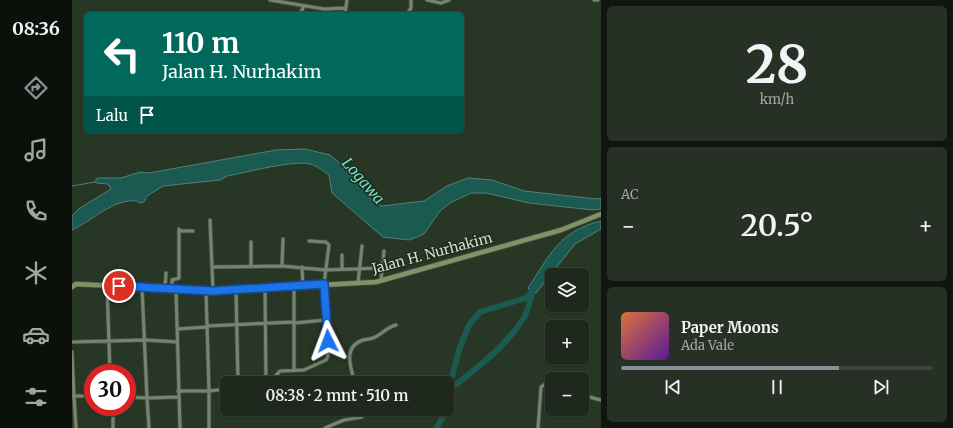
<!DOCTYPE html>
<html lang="id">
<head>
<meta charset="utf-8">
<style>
	body { margin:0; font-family:Merriweather,serif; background:#263025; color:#f1f3f6; height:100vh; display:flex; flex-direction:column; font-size:15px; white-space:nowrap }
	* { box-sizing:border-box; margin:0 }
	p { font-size:13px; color:#a1a6a3 }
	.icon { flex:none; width:22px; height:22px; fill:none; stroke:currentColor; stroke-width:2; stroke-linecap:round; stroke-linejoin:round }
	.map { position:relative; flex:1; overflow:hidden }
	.drawer { display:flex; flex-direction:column; gap:6px; padding:6px; background:#10160f; width:352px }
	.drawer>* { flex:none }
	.top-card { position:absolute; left:12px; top:12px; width:380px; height:122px; border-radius:6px; box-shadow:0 1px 3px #0004,0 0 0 1px #3c443b; background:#00695c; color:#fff; overflow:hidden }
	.buttons { position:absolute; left:473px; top:268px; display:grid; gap:8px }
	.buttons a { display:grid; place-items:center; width:44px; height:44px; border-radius:6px; background:#1e281c; box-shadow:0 1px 3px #0004,0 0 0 1px #3c443b; font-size:20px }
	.speed { position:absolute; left:12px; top:364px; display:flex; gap:8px; font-size:20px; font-weight:700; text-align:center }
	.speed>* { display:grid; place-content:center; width:52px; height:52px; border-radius:50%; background:#1e281c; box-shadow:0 1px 3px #0004,0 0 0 1px #3c443b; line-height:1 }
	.speed .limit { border:6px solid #d22; background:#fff; color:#111 }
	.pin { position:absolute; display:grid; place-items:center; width:34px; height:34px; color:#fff; margin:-17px; border:2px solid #fff; border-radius:50%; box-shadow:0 1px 4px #0007 }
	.me { position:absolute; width:44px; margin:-22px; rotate:357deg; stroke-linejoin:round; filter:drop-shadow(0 0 3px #0008) }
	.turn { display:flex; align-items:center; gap:14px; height:84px; padding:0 12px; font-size:18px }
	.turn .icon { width:52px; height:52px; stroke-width:2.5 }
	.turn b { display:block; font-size:28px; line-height:34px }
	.then { display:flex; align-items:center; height:38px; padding:0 12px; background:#0003; gap:8px; font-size:15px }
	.big { font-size:30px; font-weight:600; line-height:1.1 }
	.drawer .widget { flex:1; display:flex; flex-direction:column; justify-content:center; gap:6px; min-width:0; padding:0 14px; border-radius:6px; background:#263025 }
	.drawer .dial { align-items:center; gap:0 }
	.dial b { font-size:52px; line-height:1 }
	.song { display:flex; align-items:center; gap:12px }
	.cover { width:48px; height:48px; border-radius:6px; background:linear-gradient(135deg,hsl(20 70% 55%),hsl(270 70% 35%)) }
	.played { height:4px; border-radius:2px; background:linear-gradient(90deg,#8c9099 70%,#3c443b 70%) }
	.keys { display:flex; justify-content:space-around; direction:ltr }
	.heat { display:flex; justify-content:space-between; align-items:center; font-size:22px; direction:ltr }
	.trip { position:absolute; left:148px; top:376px; width:234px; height:40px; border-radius:6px; background:#1e281c; box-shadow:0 1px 3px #0004,0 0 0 1px #3c443b; font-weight:600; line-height:40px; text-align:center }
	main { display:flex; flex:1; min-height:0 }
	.tab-bar { display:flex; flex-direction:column; width:72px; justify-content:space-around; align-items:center; background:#0c100b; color:#a1a6a3 }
	.tab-bar .icon { width:28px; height:28px }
	.tab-bar .selected { color:#8c9099 }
	.tab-bar b { font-size:18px; color:#f1f3f6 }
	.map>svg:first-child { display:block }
	.water { fill:#1a5a51; stroke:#528177 }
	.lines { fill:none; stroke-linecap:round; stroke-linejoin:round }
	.stream { stroke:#528177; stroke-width:1 }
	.river { stroke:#1a5a51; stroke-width:6 }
	.street-casing { stroke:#485244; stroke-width:4.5 }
	.secondary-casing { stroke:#485244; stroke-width:6 }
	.street { stroke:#758470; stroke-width:3 }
	.secondary { stroke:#829166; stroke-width:4.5 }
	.route-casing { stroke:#114b97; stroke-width:10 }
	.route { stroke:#1a73e8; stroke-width:7 }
	.labels { text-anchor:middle; stroke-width:3; stroke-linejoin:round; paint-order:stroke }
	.street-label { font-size:14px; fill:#d4dcd1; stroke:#1f2c1b }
	.water-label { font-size:15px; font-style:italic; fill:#6de4d2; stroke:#1f2c1b }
</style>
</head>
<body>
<main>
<nav class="tab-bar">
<b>08:36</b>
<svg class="icon selected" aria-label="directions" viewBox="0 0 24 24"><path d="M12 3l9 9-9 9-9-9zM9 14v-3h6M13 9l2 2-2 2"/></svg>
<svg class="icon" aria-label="music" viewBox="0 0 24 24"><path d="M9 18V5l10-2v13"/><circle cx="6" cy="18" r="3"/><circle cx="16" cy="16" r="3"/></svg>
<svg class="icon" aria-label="phone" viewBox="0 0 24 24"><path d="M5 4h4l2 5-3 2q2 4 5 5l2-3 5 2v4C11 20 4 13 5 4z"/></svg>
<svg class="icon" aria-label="climate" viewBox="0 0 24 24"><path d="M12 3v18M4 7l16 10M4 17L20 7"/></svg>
<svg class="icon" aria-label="car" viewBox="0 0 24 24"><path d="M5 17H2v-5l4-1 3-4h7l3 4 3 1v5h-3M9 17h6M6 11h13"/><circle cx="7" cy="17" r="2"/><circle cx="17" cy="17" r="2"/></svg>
<svg class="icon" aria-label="filters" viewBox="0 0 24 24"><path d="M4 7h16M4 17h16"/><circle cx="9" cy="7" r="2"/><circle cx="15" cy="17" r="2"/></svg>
</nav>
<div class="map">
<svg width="529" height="428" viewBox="0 0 529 428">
	<rect width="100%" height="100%" fill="#283625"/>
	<path class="water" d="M233 149 258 155 275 169 302 203 310 206 352 201 375 186 396 178 420 180 452 191 524 199 529 198V209L521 210 457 203 414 193H399L378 203 368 211 352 234 345 237 337 240 311 237 260 193 257 175C252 172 247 167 241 165 226 158 173 173 155 176L148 180 91 186 75 196 72 202 67 203 66 201C41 198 20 221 0 230V216L8 208 39 189 36 184 25 183 23 182 25 178H49L68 172 77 173 204 150Z
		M529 221V229L503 244 464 293 456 288C478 255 487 231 529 221Z"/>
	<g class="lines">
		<path class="stream" d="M0 186 23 182"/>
		<path class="river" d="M376 391C402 370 433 348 451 319 456 312 458 301 460 293
			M375 409 377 406 376 391 388 347 397 325 408 312 454 298 465 285
			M365 428 375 409"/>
		<defs>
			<path id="street" d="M198 0 252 9 274 8
				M355 0 369 3 377 0
				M522 0H526
				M228 14 232 6
				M273 14 275 0
				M335 14 339 8V0
				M138 220 141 291
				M107 231H121
				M270 255V269
				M210 266 211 239
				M141 267 210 266 253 270 310 268
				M179 267V242
				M230 267 231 286
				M309 280 312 251
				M286 283 290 246
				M35 285 38 373
				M93 288 94 273
				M193 288 194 383
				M100 289V280L107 278V229
				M104 289 108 428
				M164 290 166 383
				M222 323 254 320
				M135 326 222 322
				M105 329 135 327
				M0 342 74 340 105 342
				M0 352 2 396H21
				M222 370V286
				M197 383 208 371 232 370 254 360 256 356 252 284 257 245 254 242 237 241
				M283 383C279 368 270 347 291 340 296 339 301 339 305 336 312 332 316 327 324 325
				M106 391H137L134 291
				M510 395 529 400
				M0 396H2L4 428
				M55 397 75 398 70 287
				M41 407V428
				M77 428 75 398 107 397
				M137 428V391L155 389
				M253 428 272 420 290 417V409
				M466 428 469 387 473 384 480 386"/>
			<path id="secondary" d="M0 287 4 284 141 291 304 282 489 230 529 214"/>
		</defs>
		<use href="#street" class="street-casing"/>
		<use href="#secondary" class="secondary-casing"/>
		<use href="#street" class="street"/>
		<use href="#secondary" class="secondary"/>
	</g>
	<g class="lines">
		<defs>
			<path id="route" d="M47 286 141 291 252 284 256 341"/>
		</defs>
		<use href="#route" class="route-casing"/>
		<use href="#route" class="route"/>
	</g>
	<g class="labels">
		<g class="street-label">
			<text transform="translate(360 253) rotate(-15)" y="5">Jalan H. Nurhakim</text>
		</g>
		<g class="water-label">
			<text transform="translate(291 181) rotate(49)" y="5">Logawa</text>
		</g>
	</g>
</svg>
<div class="buttons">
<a><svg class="icon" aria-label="layers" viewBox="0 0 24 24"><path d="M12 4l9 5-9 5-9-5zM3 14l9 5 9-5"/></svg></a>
<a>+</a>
<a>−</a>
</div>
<div class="speed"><div class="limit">30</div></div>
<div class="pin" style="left:47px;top:286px;background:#d93025"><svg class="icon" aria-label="arrive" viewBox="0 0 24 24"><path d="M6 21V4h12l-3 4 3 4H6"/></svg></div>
<svg class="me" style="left:256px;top:341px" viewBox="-20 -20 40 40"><path d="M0-17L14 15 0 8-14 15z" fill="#1a73e8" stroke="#fff" stroke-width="4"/></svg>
<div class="trip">08:38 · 2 mnt · 510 m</div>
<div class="top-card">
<div class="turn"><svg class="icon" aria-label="left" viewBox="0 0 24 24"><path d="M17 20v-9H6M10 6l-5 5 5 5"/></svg><div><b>110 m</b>Jalan H. Nurhakim</div></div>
<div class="then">Lalu<svg class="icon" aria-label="arrive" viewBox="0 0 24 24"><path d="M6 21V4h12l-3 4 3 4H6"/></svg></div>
</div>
</div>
<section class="drawer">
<div class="widget dial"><b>28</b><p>km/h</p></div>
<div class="widget"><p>AC</p>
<div class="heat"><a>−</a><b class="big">20.5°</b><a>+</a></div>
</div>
<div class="widget">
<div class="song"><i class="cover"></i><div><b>Paper Moons</b><p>Ada Vale</p></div></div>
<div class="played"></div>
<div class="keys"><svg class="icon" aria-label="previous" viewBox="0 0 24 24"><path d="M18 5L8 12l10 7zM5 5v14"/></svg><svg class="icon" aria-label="pause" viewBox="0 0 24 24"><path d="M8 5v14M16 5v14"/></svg><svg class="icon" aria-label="next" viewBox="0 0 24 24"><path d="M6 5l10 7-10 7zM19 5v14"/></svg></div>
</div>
</section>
</main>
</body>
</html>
